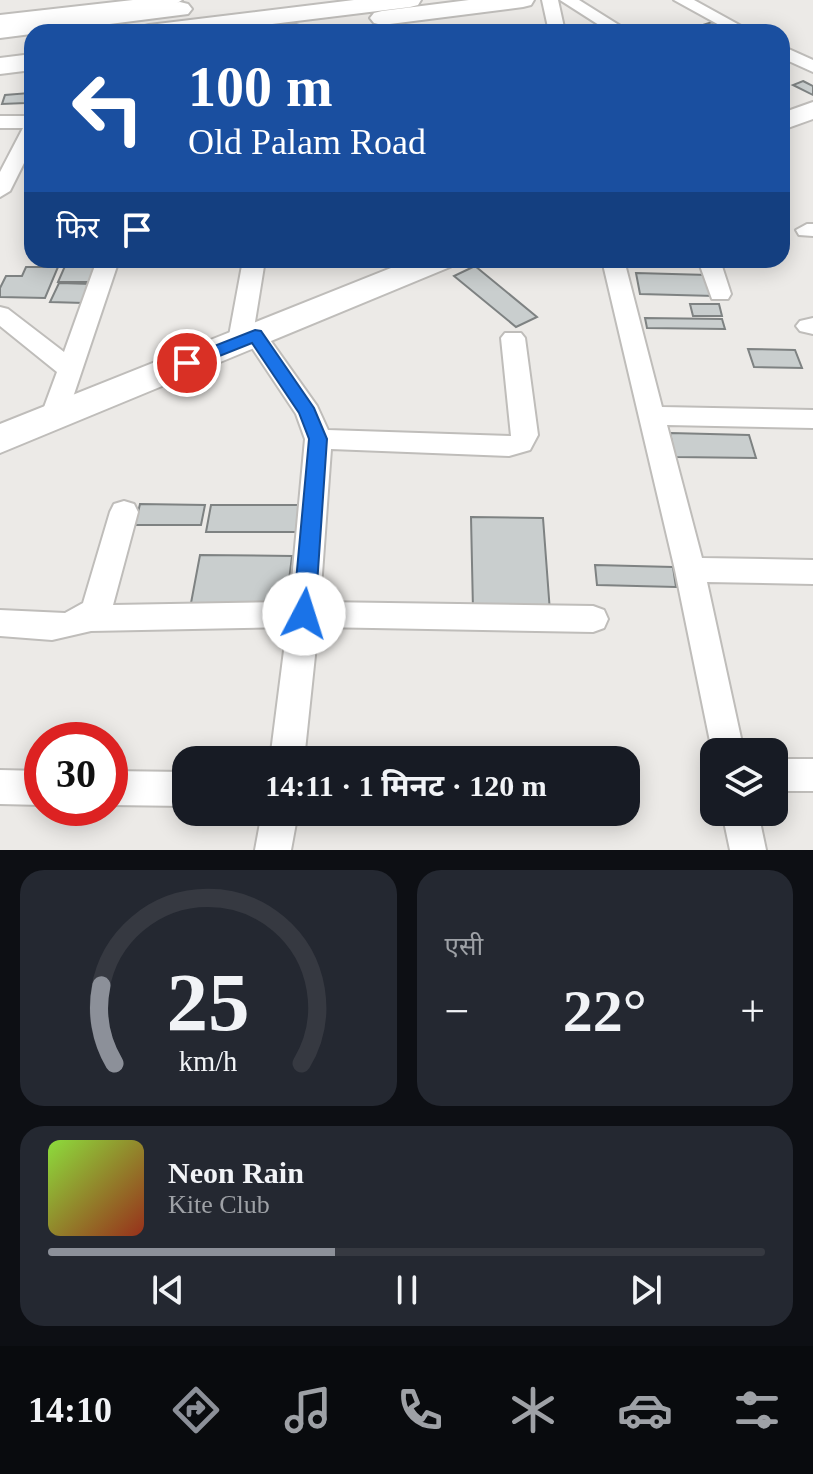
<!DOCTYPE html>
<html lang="hi">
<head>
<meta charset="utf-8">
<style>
	body { margin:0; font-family:"Times New Roman","Noto Sans Devanagari",serif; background:#242831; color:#f1f3f6; height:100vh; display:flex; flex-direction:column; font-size:30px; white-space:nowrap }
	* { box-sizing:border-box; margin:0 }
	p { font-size:26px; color:#9ea1a6 }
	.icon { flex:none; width:44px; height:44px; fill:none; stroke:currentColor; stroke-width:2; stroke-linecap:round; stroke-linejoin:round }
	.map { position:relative; height:850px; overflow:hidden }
	.sheet { display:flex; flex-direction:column; gap:20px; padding:20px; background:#0d0f14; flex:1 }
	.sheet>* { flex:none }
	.top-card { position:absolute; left:24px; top:24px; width:766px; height:244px; border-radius:24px; box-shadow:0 4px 20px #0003; background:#1a4fa0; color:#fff; overflow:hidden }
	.tools { position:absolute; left:700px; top:738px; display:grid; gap:16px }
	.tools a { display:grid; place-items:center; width:88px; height:88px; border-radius:16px; background:#171b24; box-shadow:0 4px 20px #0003; font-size:40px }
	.speed { position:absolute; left:24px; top:722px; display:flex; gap:16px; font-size:40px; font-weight:700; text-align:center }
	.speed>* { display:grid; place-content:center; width:104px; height:104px; border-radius:50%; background:#171b24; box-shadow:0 4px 20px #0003; line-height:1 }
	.speed .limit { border:12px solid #d22; background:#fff; color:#111 }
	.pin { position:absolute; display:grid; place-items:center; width:68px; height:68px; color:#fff; margin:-34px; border:4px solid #fff; border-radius:50%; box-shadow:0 2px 8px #0007 }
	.me { position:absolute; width:88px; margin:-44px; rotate:5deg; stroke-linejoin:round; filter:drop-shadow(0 0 6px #0008) }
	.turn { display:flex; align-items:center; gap:28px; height:168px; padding:0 32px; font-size:36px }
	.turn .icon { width:104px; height:104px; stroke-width:2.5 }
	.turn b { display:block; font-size:56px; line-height:68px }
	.then { display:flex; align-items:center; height:76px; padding:0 32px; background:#0003; gap:16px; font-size:30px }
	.big { font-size:60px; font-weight:700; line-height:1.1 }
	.sheet .card { flex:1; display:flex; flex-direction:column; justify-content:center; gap:12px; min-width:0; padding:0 28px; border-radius:24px; background:#242831 }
	.sheet .dial { align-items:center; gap:0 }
	.dial svg { height:208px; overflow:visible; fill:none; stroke:#363941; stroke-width:7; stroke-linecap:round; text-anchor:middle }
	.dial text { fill:#f1f3f6; stroke:none }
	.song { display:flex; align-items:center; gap:24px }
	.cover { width:96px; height:96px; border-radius:12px; background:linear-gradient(135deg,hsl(90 70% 55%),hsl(10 70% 35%)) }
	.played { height:8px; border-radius:4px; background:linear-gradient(90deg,#8c9099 40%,#363941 40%) }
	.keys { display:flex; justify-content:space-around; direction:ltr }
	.heat { display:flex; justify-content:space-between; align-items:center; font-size:44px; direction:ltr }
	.sheet .tiles { flex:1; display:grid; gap:20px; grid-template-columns:1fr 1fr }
	.card:last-child { grid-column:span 2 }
	.trip { position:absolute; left:172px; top:746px; width:468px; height:80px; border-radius:24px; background:#171b24; box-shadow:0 4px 20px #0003; font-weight:700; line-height:80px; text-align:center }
	.tabs { display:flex; height:128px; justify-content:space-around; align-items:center; background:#090b0e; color:#9ea1a6 }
	.tabs .icon { width:56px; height:56px }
	.tabs .current { color:#8c9099 }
	.tabs b { font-size:36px; color:#f1f3f6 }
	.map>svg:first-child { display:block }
	.building { fill:#c9cece; stroke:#7e8282; stroke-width:2 }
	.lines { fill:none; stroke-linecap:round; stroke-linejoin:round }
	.street-casing { stroke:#bfbdba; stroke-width:4 }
	.secondary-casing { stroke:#bfbdba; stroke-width:4 }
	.street { fill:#fff; fill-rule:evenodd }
	.secondary { fill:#fff; fill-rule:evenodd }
	.route { fill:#1a73e8; stroke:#114b97; stroke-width:2 }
</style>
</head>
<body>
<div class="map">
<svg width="813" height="850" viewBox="0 0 813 850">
	<rect width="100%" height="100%" fill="#eceae7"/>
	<path class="building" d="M712 22 724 28 713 32H681Z
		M803 81 813 86V95L793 85Z
		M29 93 26 103 2 104 5 95Z
		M65 266H100L94 282H58Z
		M475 266 537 317 516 327 454 276Z
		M26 267H58L45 298 0 297V288L6 276H22Z
		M636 273 708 275 714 296 640 294Z
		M59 283 92 284 84 303 50 302Z
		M690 304H719L722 316H693Z
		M645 318 722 319 725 329 647 328Z
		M748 349 795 350 802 368 754 367Z
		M670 433 749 435 756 458 675 457Z
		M140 504 205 505 201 525H135Z
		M211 505H302L299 532H206Z
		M471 517 543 518 550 612 473 610Z
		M200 555 292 556 286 604 191 603Z
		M595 565 673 567 676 587 597 585Z"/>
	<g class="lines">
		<defs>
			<path id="street" d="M133 0H182L174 5 0 25V15Z
				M542 0H558L565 32H549Z
				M560 0H579L630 32H610Z
				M674 0H694L752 32H732Z
				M293 24 299 26 301 32H285L287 26Z
				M782 46 813 60V72L782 58Z
				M0 116H32V147L10 191 0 197V172L23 128H0Z
				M807 224H813V236L799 235 796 230Z
				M97 260H119L66 418 62 424 53 427 44 424 40 418 57 372 0 326V307L8 309 64 352Z
				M243 260H265L254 328 263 330 317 406 328 430 511 436 501 338 505 333H521L525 338 538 435 530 450 509 456 331 449 320 602 593 606 604 610 608 619 604 628 593 632 318 627 304 760H270L287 627 91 631 52 640 0 636V610L65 613 83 603 110 512 114 504 124 501 134 504 138 512 113 605 290 602 305 439 296 414 250 345 240 349 232 347 228 341Z
				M602 260H624L662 407 813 410V428L667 425 702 558 813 560V584L707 582 744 752H714V761L675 570Z
				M698 260H720L731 294 728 299H712Z
				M813 318V334L800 331 796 326 800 321Z
				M774 759H813V791H774Z
				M0 770 42 771V805L0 804Z
				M110 771 186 772V806L110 805Z
				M262 812H298L291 850H255Z
				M722 812H758L766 850H730Z"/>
			<path id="secondary" d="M354 0H421L418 5 410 7 207 32H137L141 27 149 25Z
				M469 0H534L531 5 523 7 382 25 374 23 370 18 374 13 382 11Z
				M180 2 188 4 192 9 188 14 0 38V24Z
				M32 54V70L0 74V58Z
				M813 102V119L782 130V113Z
				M411 260H455L450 267 0 453V424Z"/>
		</defs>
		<use href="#street" class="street-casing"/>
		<use href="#secondary" class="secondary-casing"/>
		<use href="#street" class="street"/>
		<use href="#secondary" class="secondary"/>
	</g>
	<path class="route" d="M255 330 261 331 314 408 327 439 315 614 311 620 304 623 296 620 293 614 309 439 299 413 252 343 187 369 178 363 181 359Z"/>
</svg>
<div class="tools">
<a><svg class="icon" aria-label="layers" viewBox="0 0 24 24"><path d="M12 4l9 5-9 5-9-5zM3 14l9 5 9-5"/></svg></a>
</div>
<div class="speed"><div class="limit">30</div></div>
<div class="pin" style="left:187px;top:363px;background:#d93025"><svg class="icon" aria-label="arrive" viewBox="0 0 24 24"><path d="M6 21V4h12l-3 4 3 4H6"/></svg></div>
<svg class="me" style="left:304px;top:614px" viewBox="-20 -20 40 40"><circle r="19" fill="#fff"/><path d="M0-13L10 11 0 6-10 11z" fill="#1a73e8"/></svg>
<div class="trip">14:11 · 1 मिनट · 120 m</div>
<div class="top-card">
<div class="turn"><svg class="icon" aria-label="left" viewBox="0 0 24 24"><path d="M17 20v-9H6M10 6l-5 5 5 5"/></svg><div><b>100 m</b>Old Palam Road</div></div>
<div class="then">फिर<svg class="icon" aria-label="arrive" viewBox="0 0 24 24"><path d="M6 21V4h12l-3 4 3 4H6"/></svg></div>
</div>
</div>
<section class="sheet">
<div class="tiles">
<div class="card dial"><svg viewBox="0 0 100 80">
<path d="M14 69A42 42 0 1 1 86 69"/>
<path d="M14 69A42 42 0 0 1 9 39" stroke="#8c9099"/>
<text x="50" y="56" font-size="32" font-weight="700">25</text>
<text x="50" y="72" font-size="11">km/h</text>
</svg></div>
<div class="card"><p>एसी</p>
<div class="heat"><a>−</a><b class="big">22°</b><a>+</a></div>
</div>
<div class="card">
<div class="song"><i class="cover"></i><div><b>Neon Rain</b><p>Kite Club</p></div></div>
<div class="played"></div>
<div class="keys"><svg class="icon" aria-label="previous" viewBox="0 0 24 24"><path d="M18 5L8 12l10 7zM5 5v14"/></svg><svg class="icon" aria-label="pause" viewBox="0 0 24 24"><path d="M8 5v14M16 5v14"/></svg><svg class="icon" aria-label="next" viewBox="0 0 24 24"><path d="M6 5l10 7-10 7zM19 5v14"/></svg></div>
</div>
</div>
</section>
<nav class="tabs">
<b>14:10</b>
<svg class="icon current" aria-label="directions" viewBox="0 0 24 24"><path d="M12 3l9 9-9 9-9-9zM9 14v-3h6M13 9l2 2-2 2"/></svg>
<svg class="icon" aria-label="music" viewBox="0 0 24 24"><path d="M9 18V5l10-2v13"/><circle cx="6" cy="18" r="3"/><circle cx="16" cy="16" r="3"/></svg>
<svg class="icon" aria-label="phone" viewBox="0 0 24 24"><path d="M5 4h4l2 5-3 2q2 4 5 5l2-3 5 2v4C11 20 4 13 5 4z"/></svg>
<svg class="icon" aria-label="climate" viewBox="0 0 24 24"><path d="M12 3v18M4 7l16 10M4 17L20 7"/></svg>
<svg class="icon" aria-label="car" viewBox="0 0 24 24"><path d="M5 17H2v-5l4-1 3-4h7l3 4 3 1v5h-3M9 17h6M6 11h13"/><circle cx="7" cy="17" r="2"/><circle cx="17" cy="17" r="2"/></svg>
<svg class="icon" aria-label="filters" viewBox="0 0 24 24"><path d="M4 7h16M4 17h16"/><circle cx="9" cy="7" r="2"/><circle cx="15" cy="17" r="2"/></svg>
</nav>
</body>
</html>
